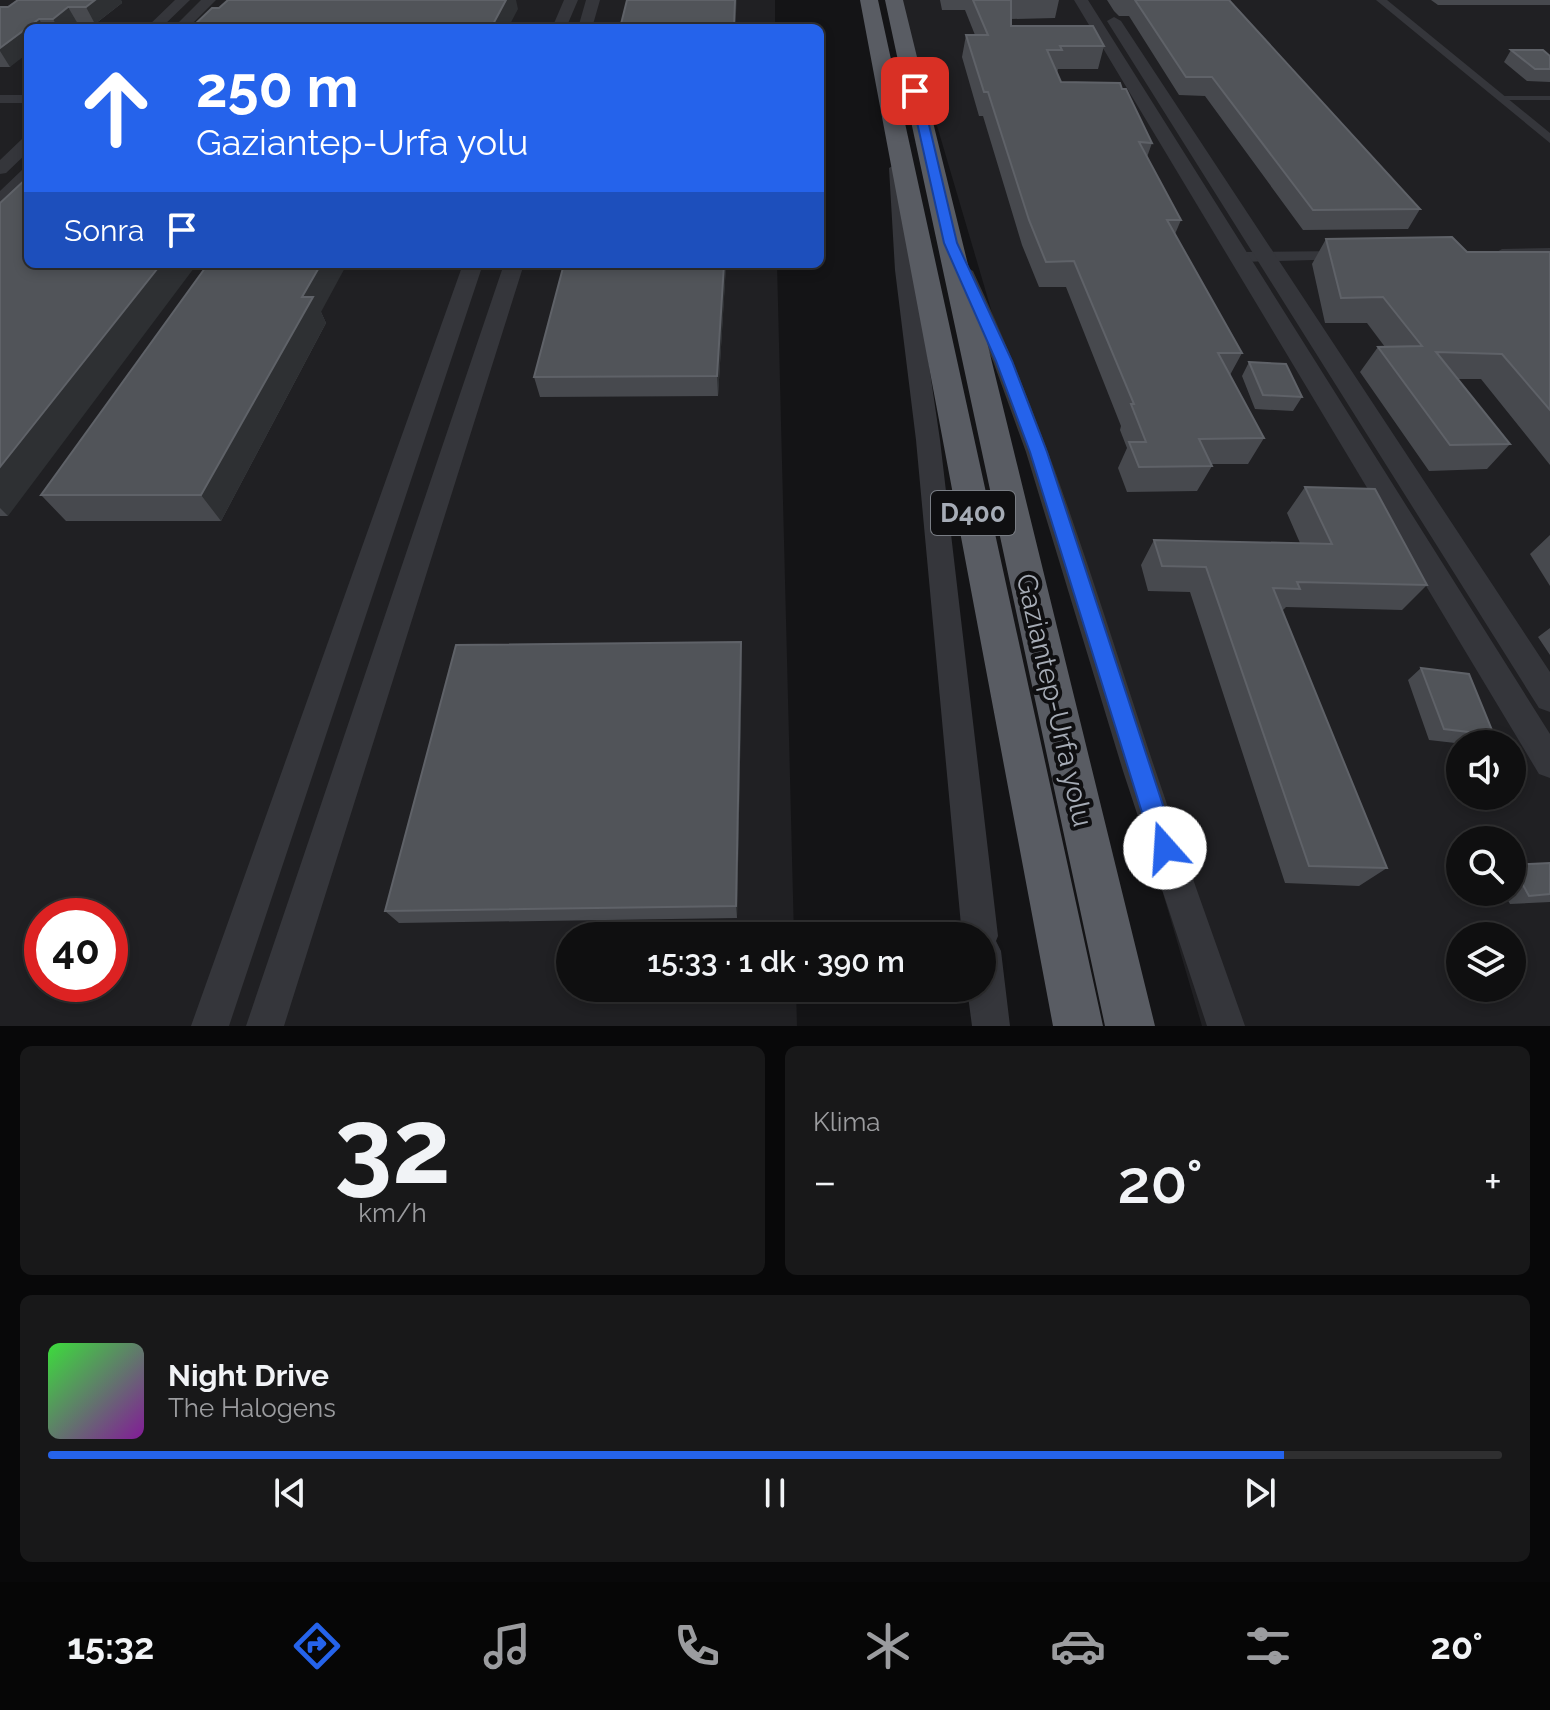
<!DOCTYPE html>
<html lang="tr">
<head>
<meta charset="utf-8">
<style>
	body { margin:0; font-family:Raleway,sans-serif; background:#181819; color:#f1f3f6; height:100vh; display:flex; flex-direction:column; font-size:30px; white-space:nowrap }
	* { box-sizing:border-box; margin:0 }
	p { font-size:26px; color:#9b9c9f }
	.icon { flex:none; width:44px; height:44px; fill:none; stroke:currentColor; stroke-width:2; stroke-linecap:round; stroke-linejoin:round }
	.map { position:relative; height:1026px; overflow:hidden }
	.sheet { display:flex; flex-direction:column; gap:20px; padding:20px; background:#080809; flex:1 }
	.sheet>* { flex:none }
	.hud { position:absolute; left:24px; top:24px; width:800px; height:244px; border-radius:12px; box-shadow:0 4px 12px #0003,0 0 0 2px #2f2f30; background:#2563eb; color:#fff; overflow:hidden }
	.fabs { position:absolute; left:1446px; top:730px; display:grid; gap:16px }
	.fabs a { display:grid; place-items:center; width:80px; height:80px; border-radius:50%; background:#0f0f10; box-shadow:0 4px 12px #0003,0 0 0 2px #2f2f30; font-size:40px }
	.speed { position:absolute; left:24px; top:898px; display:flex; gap:16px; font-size:40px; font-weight:700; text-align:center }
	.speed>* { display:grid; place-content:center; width:104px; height:104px; border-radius:50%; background:#0f0f10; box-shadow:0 4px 12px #0003,0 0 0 2px #2f2f30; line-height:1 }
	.speed .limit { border:12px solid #d22; background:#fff; color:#111 }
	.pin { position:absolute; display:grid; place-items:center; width:68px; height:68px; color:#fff; margin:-34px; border-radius:16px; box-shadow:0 4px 12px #0006 }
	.me { position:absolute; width:88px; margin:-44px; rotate:341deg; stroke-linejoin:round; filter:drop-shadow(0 0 6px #0008) }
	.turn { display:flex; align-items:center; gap:28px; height:168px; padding:0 40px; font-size:36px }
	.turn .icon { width:104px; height:104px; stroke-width:2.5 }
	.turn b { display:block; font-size:56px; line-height:68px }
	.then { display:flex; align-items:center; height:76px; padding:0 40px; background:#0003; gap:16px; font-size:30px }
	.big { font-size:60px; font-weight:600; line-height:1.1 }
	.sheet .card { flex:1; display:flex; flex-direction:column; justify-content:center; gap:12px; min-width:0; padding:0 28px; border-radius:12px; background:#181819 }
	.sheet .dial { align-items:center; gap:0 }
	.dial b { font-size:104px; line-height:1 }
	.song { display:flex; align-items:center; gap:24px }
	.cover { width:96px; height:96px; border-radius:12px; background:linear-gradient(135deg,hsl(120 70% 55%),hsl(290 70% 35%)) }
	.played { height:8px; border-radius:4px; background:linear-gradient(90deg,#2563eb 85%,#2f2f30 85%) }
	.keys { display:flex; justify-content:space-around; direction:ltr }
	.heat { display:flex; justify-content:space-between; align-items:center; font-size:44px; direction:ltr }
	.sheet .tiles { flex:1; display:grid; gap:20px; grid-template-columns:1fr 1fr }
	.card:last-child { grid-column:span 2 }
	.trip { position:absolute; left:556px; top:922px; width:440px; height:80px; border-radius:40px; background:#0f0f10; box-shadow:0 4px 12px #0003,0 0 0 2px #2f2f30; font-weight:600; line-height:80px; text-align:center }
	.tab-bar { display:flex; height:128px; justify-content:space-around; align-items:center; background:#060606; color:#9b9c9f }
	.tab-bar .icon { width:56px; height:56px }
	.tab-bar .active { color:#2563eb }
	.tab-bar b { font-size:36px; color:#f1f3f6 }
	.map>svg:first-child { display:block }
	.built { fill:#202023; fill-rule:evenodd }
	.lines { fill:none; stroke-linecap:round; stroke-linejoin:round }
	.service { fill:#35363b; fill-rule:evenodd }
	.minor { fill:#35363b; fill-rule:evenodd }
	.tertiary { fill:#35363b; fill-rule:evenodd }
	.trunk { fill:#595c63; fill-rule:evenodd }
	.wall { fill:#47494e }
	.shaded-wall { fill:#2e3033 }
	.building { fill:#515459; stroke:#5f6268; stroke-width:2 }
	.route { fill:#2563eb; stroke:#184099; stroke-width:2 }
	.labels { text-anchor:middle; stroke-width:8; stroke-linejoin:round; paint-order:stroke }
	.shield { fill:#0f0f11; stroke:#797d84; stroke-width:2 }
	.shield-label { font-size:26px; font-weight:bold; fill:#a6acb6 }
	.street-label { font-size:28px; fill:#a6acb6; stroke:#0f0f11 }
</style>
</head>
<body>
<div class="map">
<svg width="1550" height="1026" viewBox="0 0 1550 1026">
	<rect width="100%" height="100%" fill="#141416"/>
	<path class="built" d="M0 0H775V28H28V264H777L794 936H570V988H796L797 1026H0ZM42 916H110V984H42Z
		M900 0H1550V1026H1202ZM1460 744H1512V796H1460ZM1460 840H1512V892H1460ZM1460 936H1512V988H1460Z"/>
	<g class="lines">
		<path class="service" d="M1550 96V100H1501L1498 98 1501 96Z"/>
		<path class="minor" d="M1376 0H1387L1550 133V143Z
			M0 95H28V103H0Z
			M1550 248V256L1502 257 1495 253 1502 249Z
			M1342 251 1350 256 1347 259 1241 262 1233 257 1241 252Z"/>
		<path class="tertiary" d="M175 0H190L161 28H146Z
			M201 0H216L188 28H173Z
			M564 0H578L566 28H552Z
			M586 0H600L592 28H578Z
			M1074 0H1088L1550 734V778L1539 774Z
			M1114 17 1121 21 1550 672V712L1539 708 1107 21Z
			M28 138V152L6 173 0 174V160L22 139Z
			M898 163 907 168 915 270 940 440 998 936 996 941 1001 951 1010 1026H972L967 988H982V936H962L916 440 895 270 889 168Z
			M28 169V184L6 205 0 206V191L22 170Z
			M463 264H483L229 1026H191Z
			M504 264H524L284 1026H246Z
			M963 265 973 271C1044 422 1091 575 1143 733 1175 831 1211 929 1245 1026H1207L1123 771 1026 452 993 361 953 271Z"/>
		<path class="trunk" d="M860 0H878L1103 1026H1053Z
			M885 0H903L1155 1026H1105Z"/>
	</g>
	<path class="wall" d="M18 0H121L122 3 95 24H78L74 28H28L10 67H0V7H8Z
		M940 0H1059L1055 18 1011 19V26L1104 46 1098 69H1058L1057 73 1061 82 1152 143 1147 157 1181 220 1175 234 1242 353 1230 375 1264 438 1248 464H1211L1212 466 1197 491 1127 492 1118 468 1127 448 1120 430 1121 426 1066 287H1039L1022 245 983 116H979L962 57 966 35H975L965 10H942Z
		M1107 0H1229L1420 209 1408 229 1303 230 1205 96 1179 95 1129 16H1119L1114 11Z
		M1431 0H1550V5H1438Z
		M1511 50 1550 56V82L1527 81 1504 62Z
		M0 203 8 516H0Z
		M1326 239 1467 252H1550V465L1481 379H1458L1510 444 1487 469 1429 471 1360 372 1378 347H1385L1367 323H1325L1312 264Z
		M726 264 718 396 540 397 534 377Z
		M321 312 326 323 221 521H66L41 495Z
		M1249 362 1302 397 1293 411 1255 409 1242 376Z
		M1305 487 1427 585 1402 610 1286 607 1282 611 1387 868 1359 886 1285 883 1190 592 1148 591 1141 565 1154 540 1300 543 1287 513Z
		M1550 535V586L1530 554Z
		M1550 628V655L1538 637Z
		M742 660 737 918 399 923 385 911Z
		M1421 668 1494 735 1481 744H1464L1429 740 1408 680Z
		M1550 863V902L1510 904 1503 892H1512V865Z"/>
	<path class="shaded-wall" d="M95 0H121L122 3 95 24 86 7Z
		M506 0H516L518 9 508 28H491Z
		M735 0H737L735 28H734Z
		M68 7 78 24 74 28H58L53 19Z
		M39 19 44 28H28V53L10 67 0 51V48Z
		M161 264H197L8 516 0 508V467Z
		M321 264H347L321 312 326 323 221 521 201 495 302 297Z
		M724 264H726V267L718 396 717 376Z
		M741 642 742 660 737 918 736 906Z"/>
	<path class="building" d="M18 0H95L86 7H68L53 19H39L0 48V7H8Z
		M228 0H506L491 28H191L212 8H219Z
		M627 0H735L734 28H620Z
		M973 0H1011V26H1093L1104 46H1060L1062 50H1047L1061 82 1120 83 1122 89H1126L1152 143 1139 142 1181 220H1167L1242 353H1218L1264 438 1199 439 1212 466 1139 467 1129 442H1146L1131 404H1134L1074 261 1046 262 1029 220 988 92H984L966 35H988Z
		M1135 0H1229L1420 209 1313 210 1212 77H1186Z
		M1511 50H1543L1550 56V69H1535Z
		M28 177V264H161L0 467V203Z
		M1452 237 1467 252H1550V410L1502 354 1436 352 1510 444 1450 445 1378 347 1422 346 1383 297 1341 298 1326 239Z
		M208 264H321L302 297H313L201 495H41Z
		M564 264H724L717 376 534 377Z
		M1249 362 1286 364 1302 397 1263 395Z
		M1305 487 1375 489 1427 585 1297 582 1300 589 1273 588 1387 868 1309 866 1206 567 1162 566 1154 540 1332 544Z
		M741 642 736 906 385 911 456 645Z
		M1421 668 1469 674 1494 735 1444 729Z
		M1550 863V894L1529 896 1512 865Z"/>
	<path class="route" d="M915 88 921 91 957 243 1012 361 1047 452 1177 848 1174 856 1165 860 1157 856 1153 848 1030 452 996 361 944 243 910 91Z"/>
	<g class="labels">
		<rect class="shield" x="931" y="491" width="84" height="44" rx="6"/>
		<g class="shield-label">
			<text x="973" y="522">D400</text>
		</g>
		<g class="street-label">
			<text transform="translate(1055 700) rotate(77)" y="10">Gaziantep-Urfa yolu</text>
		</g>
	</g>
</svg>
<div class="fabs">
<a><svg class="icon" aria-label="sound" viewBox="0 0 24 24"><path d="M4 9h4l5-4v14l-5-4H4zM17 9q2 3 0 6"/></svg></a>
<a><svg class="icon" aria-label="search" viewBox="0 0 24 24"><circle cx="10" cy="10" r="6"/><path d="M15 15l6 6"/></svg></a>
<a><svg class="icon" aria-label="layers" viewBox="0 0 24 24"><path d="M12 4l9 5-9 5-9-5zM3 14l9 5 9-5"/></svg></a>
</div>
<div class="speed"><div class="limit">40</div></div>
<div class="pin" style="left:915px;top:91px;background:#d93025"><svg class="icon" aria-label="arrive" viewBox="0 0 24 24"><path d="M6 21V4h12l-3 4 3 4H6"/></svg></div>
<svg class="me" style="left:1165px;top:848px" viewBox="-20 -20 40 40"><circle r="19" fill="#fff"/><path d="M0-13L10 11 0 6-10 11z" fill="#2563eb"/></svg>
<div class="trip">15:33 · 1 dk · 390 m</div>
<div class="hud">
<div class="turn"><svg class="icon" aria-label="ahead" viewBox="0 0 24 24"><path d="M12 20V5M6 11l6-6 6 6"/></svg><div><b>250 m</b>Gaziantep-Urfa yolu</div></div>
<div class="then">Sonra<svg class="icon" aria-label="arrive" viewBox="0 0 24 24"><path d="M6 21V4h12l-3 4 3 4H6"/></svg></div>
</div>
</div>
<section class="sheet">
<div class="tiles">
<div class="card dial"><b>32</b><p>km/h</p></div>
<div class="card"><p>Klima</p>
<div class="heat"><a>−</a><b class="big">20°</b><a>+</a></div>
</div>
<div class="card">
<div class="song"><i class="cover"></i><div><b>Night Drive</b><p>The Halogens</p></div></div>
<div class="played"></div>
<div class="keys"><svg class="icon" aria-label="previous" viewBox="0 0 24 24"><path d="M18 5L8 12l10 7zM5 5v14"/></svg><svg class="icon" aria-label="pause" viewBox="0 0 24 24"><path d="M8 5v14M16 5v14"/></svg><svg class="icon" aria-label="next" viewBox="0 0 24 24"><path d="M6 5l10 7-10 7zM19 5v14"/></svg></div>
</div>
</div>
</section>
<nav class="tab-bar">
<b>15:32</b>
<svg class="icon active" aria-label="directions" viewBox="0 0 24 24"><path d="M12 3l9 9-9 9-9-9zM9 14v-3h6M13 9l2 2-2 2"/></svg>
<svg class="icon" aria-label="music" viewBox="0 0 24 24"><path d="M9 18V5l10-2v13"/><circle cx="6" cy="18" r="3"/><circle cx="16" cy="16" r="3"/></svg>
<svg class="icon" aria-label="phone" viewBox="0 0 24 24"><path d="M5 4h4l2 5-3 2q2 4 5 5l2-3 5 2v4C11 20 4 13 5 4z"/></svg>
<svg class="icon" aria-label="climate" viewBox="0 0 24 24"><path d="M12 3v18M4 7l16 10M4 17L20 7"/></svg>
<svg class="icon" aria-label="car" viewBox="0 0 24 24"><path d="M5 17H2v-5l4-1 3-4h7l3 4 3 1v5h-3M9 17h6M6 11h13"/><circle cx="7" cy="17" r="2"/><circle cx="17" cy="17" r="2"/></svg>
<svg class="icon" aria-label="filters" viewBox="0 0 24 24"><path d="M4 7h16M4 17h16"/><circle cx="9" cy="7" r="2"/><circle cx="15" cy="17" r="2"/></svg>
<b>20°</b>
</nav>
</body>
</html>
